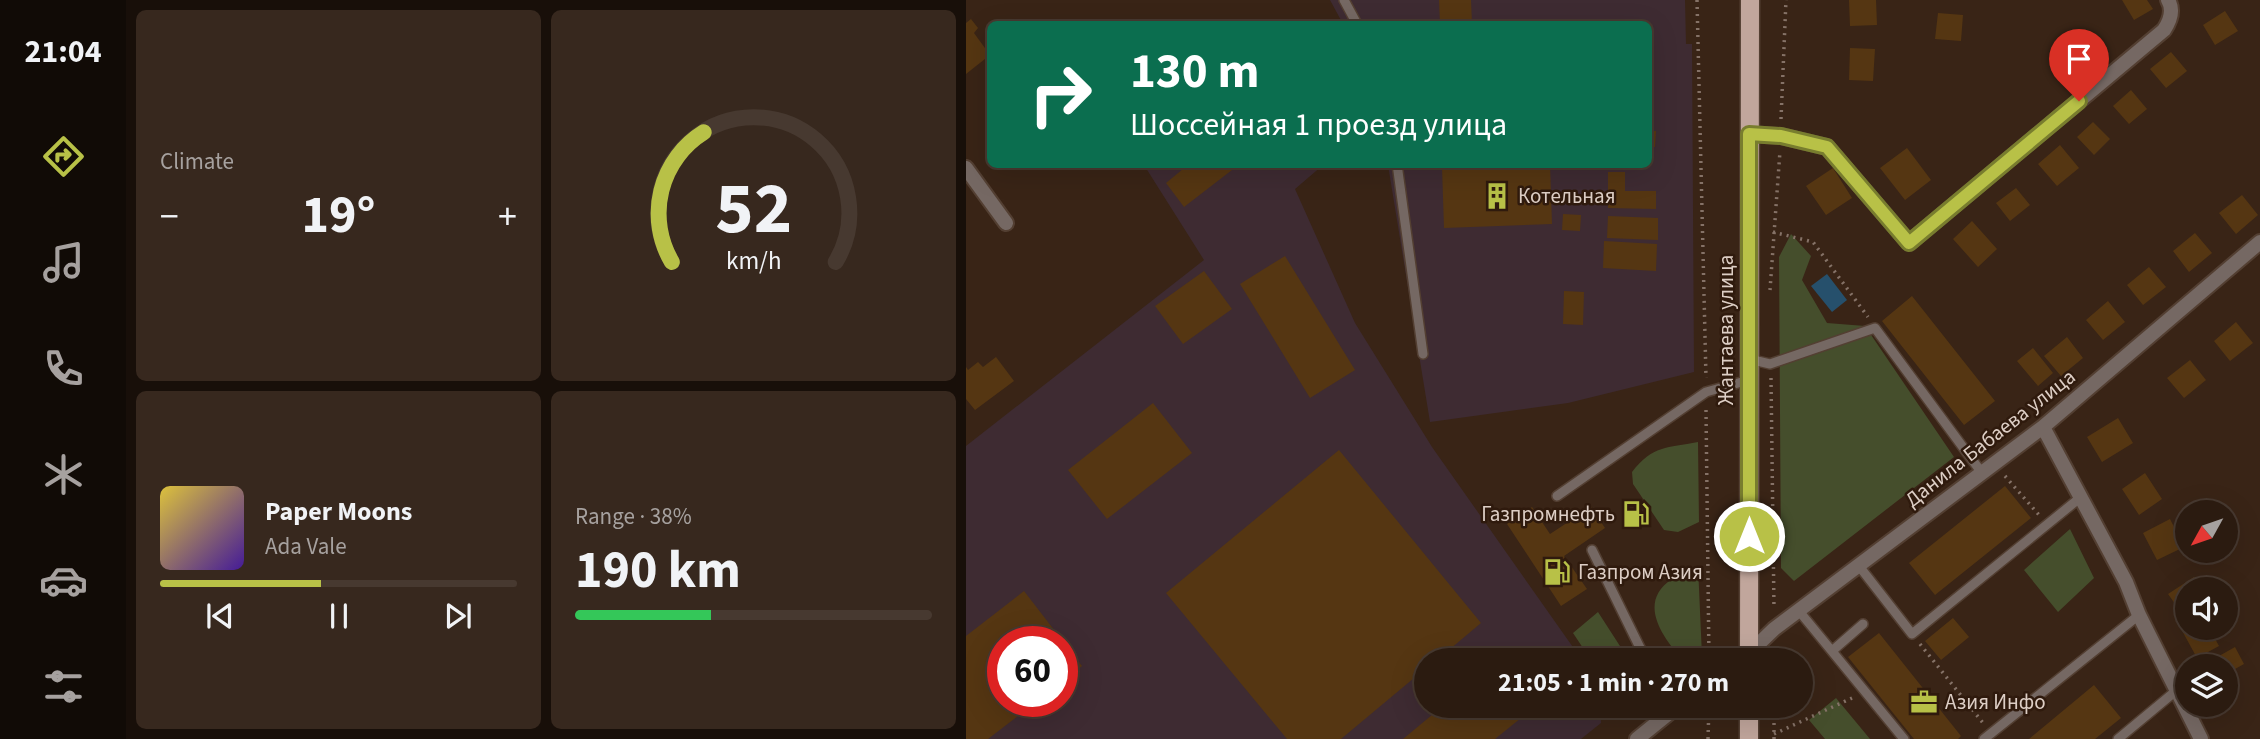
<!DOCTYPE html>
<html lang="en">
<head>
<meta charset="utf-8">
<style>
	body { margin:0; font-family:"Source Sans 3",sans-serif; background:#37281e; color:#f1f3f6; height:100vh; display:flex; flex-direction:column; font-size:26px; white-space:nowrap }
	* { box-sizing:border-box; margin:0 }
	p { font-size:23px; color:#a6a19f }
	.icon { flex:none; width:38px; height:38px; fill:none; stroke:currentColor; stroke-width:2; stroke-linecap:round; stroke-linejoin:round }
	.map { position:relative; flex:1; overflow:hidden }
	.sheet { display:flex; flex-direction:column; gap:10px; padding:10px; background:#180f09; width:840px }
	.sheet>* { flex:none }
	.hud { position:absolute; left:21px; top:21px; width:665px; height:147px; border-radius:10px; box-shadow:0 7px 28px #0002,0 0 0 2px #473930; background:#0b6e4f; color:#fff; overflow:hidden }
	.needle { width:46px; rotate:230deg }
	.tools { position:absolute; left:1209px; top:500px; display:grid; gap:14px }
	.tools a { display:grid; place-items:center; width:63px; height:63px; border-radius:50%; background:#2b1b10; box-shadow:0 7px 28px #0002,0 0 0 2px #473930; font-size:35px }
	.speed { position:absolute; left:21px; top:626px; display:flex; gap:14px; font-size:35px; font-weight:700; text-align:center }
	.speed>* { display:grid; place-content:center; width:91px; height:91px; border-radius:50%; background:#2b1b10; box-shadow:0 7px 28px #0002,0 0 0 2px #473930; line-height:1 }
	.speed .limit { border:10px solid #d22; background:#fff; color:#111 }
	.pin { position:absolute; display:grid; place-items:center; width:60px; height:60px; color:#fff; margin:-72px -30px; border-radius:50% 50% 50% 0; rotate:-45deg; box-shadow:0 0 7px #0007 }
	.pin .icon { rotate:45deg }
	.me { position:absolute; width:77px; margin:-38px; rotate:0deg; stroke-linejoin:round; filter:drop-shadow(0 0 5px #0008) }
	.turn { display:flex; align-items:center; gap:24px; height:147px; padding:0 28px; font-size:32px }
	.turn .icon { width:91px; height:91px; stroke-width:2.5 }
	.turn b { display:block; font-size:49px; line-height:60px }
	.big { font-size:52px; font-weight:700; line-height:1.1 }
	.sheet .widget { flex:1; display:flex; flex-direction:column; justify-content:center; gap:10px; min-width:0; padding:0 24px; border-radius:10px; background:#37281e }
	.sheet .dial { align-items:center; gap:0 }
	.dial svg { height:182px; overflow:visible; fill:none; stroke:#473930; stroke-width:7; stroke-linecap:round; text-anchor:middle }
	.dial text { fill:#f1f3f6; stroke:none }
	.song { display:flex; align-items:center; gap:21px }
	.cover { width:84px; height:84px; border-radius:10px; background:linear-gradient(135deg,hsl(50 70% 55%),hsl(260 70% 35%)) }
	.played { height:7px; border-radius:4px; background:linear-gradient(90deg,#b8c147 45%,#473930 45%) }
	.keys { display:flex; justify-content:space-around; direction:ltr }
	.heat { display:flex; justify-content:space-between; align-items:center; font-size:38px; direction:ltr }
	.charge { height:10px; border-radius:5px; background:linear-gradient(90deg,#34c759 38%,#473930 0) }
	.sheet .tiles { flex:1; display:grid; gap:10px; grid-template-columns:repeat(2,1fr) }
	.trip { position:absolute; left:448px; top:648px; width:399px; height:70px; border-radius:35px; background:#2b1b10; box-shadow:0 7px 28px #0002,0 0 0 2px #473930; font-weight:700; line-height:70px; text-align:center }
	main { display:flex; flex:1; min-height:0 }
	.tab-bar { display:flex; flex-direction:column; width:126px; justify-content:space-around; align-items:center; background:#110b06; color:#a6a19f }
	.tab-bar .icon { width:49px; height:49px }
	.tab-bar .active { color:#b8c147 }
	.tab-bar b { font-size:32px; color:#f1f3f6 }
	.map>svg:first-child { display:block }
	.industrial { fill:#3e2b32; fill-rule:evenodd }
	.green { fill:#454e2c }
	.water { fill:#26506c }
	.building { fill:#553612 }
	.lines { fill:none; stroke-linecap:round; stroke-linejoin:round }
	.service-casing { stroke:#533f32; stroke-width:12 }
	.minor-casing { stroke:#533f32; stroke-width:18 }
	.primary-casing { stroke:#533f32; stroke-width:21 }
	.path { stroke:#857267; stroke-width:3.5; stroke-dasharray:2 5; stroke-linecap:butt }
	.service { stroke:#756863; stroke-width:9 }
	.minor { stroke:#756863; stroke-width:14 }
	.primary { stroke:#c1a69c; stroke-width:18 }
	.route-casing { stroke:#787d2e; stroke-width:18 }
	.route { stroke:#b8c147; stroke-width:12 }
	.labels { text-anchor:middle; stroke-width:5; stroke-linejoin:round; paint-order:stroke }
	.poi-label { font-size:21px; fill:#ddcec5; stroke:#2f1a0d; text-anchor:start }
	.street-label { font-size:21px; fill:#ddcec5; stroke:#2f1a0d }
</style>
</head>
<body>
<main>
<nav class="tab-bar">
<b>21:04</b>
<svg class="icon active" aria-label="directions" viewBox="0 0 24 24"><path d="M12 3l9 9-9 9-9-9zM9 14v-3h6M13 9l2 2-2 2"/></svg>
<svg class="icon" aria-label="music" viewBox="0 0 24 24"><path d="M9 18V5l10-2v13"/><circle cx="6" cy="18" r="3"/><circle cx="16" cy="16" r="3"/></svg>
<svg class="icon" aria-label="phone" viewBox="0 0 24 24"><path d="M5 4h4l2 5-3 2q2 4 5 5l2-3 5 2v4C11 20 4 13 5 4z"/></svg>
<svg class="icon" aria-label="climate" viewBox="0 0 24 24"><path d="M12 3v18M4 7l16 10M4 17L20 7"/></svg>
<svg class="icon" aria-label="car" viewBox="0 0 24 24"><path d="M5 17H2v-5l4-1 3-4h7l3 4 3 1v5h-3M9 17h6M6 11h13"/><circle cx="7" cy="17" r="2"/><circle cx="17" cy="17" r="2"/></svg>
<svg class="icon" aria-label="filters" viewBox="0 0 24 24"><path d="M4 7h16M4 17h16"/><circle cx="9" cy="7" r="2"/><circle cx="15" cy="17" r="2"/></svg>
</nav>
<section class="sheet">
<div class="tiles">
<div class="widget"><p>Climate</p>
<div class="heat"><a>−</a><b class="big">19°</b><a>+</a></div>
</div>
<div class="widget dial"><svg viewBox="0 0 100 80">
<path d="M14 69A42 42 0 1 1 86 69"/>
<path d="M14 69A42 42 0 0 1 28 12" stroke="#b8c147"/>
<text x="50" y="56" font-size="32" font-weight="700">52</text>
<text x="50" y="72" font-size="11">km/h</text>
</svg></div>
<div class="widget">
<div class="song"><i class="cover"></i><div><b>Paper Moons</b><p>Ada Vale</p></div></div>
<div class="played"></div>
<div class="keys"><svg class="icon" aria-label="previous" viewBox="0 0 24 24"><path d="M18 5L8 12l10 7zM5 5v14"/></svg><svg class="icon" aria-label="pause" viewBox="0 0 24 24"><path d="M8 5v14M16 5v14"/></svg><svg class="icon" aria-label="next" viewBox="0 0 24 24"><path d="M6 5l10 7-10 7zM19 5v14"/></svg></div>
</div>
<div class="widget"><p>Range · 38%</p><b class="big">190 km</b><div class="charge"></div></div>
</div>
</section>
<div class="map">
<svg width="1294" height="739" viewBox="0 0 1294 739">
	<rect width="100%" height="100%" fill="#392416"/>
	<path class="industrial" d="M364 0H719L720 44H726L728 372 602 403 464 422 422 165 682 164V24H377Z
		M178 165H357L329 189 389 323 466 447 616 660H460V705H634L635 723 615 739H0V446L238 260ZM37 642H96V702H37Z"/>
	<path class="green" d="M825 234 845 256 836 280 861 323 899 326 988 457 828 581 815 568 813 257Z
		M732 442 733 522 712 532 698 530 667 484 666 472C687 445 701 448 732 442Z
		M1104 529 1128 578 1092 612 1058 570Z
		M732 566 736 656 731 660H717C696 637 671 602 706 579 714 573 724 570 732 566Z
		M632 612 663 660H625L607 633Z
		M870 698 904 739H859L843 720Z"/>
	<path class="water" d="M861 274 881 300 866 312 845 286Z"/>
	<path class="building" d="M473 0H505L506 24H474Z
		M883 0H910L911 25 884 26Z
		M1156 0H1181L1187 9 1168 20Z
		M1259 11 1272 31 1249 45 1237 25Z
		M972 13 997 15 995 41 969 39Z
		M5 19 12 28 8 33 24 55 0 74V23Z
		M884 48 909 49 907 81 883 80Z
		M1205 52 1221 71 1200 88 1184 69Z
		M1165 90 1181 109 1163 124 1147 106Z
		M1127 122 1144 139 1128 155 1111 137Z
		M682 131H690L689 147H682Z
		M1094 145 1113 168 1091 186 1072 164Z
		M941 148 965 180 939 200 914 168Z
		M223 164H262L266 170 218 207 200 183Z
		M584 164 586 224 478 228 476 167Z
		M867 168 886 198 860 215 840 186Z
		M642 172H659V191H690V209L642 208Z
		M1050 188 1064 205 1044 221 1030 203Z
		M1276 195 1292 215 1270 234 1253 213Z
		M597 214 615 215 614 231 596 230Z
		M642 216 692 218V240L641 238Z
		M1006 221 1031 249 1012 267 987 239Z
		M1229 233 1246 253 1223 272 1207 251Z
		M638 241 691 244 690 271 637 268Z
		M319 256 389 370 344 398 274 284Z
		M1183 267 1200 287 1177 305 1161 285Z
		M238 271 266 309 217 344 189 306Z
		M598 291 618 292 617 325 597 324Z
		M946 296 1029 401 998 425 916 321Z
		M1142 301 1159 322 1137 340 1120 320Z
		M1270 322 1287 343 1264 361 1248 341Z
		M1101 337 1117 358 1095 376 1078 356Z
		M1067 348 1087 373 1072 386 1051 361Z
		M30 357 48 381 9 410 0 399V367L2 370 12 362 17 367Z
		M1224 360 1240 380 1218 398 1201 378Z
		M187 403 226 453 141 519 102 470Z
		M1152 418 1167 443 1136 462 1121 437Z
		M373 450 515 623 471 660H460V668L375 739H321L200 593Z
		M1179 473 1196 499 1173 515 1156 489Z
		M1039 486 1065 518 969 595 943 563Z
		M566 507 584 534 625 507 639 528 598 556 621 589 595 606 541 524Z
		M1204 519 1218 547 1191 560 1177 533Z
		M1228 577 1236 590H1222V612L1217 615 1202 594Z
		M58 591 116 666 96 682V642H37V702H70L22 739H0V636Z
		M987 618 1003 637 975 660 959 641Z
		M1222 623V628H1243L1253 646 1231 658 1214 627Z
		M913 633 995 736 992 739H948L882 657Z
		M1269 647 1278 664 1260 674V667H1241L1239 664Z
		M1128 685 1155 718 1129 739H1063Z
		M478 705H571L529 739H437Z"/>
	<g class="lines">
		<defs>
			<path id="service" d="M378 0 391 24
				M431 164 457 354
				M783 359 804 364 909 328 1016 473
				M591 496 740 392 783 380
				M626 550 680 660
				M893 566 946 634 1115 497
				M833 611 938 739
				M866 651 897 624
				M1018 739 1173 615
				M1152 739 1211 690"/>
			<path id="minor" d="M783 134 815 136 861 147 943 243 1198 30C1204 21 1208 10 1202 0
				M0 168 40 223
				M1077 427 1160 582 1173 615 1235 739
				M779 657 808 629 1077 427 1294 242
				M671 739 713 705"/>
			<path id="primary" d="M783 660 784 0
				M783 739V705"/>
		</defs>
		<use href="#service" class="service-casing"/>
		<use href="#minor" class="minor-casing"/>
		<use href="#primary" class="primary-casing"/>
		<path class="path" d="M731 0 740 378
			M815 119 820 0
			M807 232 847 242 902 317
			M804 290 814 151
			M805 378 808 609
			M740 410 743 660
			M1039 476 1073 515
			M954 644 1017 723
			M808 734 886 698
			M742 739 743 705
			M808 739V705"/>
		<use href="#service" class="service"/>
		<use href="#minor" class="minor"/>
		<use href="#primary" class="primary"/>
	</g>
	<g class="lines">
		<defs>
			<path id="route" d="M783 536V134L815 136 861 147 943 243 1113 101"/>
		</defs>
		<use href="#route" class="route-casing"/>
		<use href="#route" class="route"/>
	</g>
	<defs>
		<symbol id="building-bare" viewBox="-9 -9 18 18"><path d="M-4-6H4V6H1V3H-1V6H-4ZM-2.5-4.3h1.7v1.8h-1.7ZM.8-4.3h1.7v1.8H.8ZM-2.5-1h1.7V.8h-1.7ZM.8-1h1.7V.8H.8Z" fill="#b8c147" stroke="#2f1a0d" stroke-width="2.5" paint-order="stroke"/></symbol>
		<symbol id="fuel-bare" viewBox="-9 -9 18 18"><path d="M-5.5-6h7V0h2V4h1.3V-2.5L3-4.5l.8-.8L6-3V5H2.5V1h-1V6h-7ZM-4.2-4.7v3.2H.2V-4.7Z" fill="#b8c147" stroke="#2f1a0d" stroke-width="2.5" paint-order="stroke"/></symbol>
		<symbol id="office-bare" viewBox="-9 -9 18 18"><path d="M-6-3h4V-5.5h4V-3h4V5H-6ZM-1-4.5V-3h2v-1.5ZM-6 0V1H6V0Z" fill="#b8c147" stroke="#2f1a0d" stroke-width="2.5" paint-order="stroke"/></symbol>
	</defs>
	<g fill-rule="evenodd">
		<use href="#building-bare" x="512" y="177" width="38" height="38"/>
		<use href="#fuel-bare" x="651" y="495" width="38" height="38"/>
		<use href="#fuel-bare" x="572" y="553" width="38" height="38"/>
		<use href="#office-bare" x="939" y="683" width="38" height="38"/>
	</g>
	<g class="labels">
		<g class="poi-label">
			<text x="552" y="203">Котельная</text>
			<text x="649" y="521" text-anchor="end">Газпромнефть</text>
			<text x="612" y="579">Газпром Азия</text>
			<text x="979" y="709">Азия Инфо</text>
		</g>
		<g class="street-label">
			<text transform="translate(760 330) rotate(-90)" y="7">Жантаева улица</text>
			<text transform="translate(1024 438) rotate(-38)" y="7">Данила Бабаева улица</text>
		</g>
	</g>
</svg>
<div class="tools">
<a><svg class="needle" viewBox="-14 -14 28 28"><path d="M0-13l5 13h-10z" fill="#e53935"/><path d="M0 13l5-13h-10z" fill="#a6a19f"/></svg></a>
<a><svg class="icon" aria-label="sound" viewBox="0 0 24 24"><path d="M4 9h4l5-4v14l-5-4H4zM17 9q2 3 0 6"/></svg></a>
<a><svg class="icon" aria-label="layers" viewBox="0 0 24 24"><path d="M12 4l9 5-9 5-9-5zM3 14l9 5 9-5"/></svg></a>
</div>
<div class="speed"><div class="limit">60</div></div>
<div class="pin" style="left:1113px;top:101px;background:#d93025"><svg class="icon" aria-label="arrive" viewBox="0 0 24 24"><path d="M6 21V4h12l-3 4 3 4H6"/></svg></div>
<svg class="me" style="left:783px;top:536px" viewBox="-20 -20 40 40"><circle r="17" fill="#b8c147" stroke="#fff" stroke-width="3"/><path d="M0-11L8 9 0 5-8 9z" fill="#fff"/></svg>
<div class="trip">21:05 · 1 min · 270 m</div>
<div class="hud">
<div class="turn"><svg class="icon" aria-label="right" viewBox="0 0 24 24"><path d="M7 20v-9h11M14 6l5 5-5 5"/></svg><div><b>130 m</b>Шоссейная 1 проезд улица</div></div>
</div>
</div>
</main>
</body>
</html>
